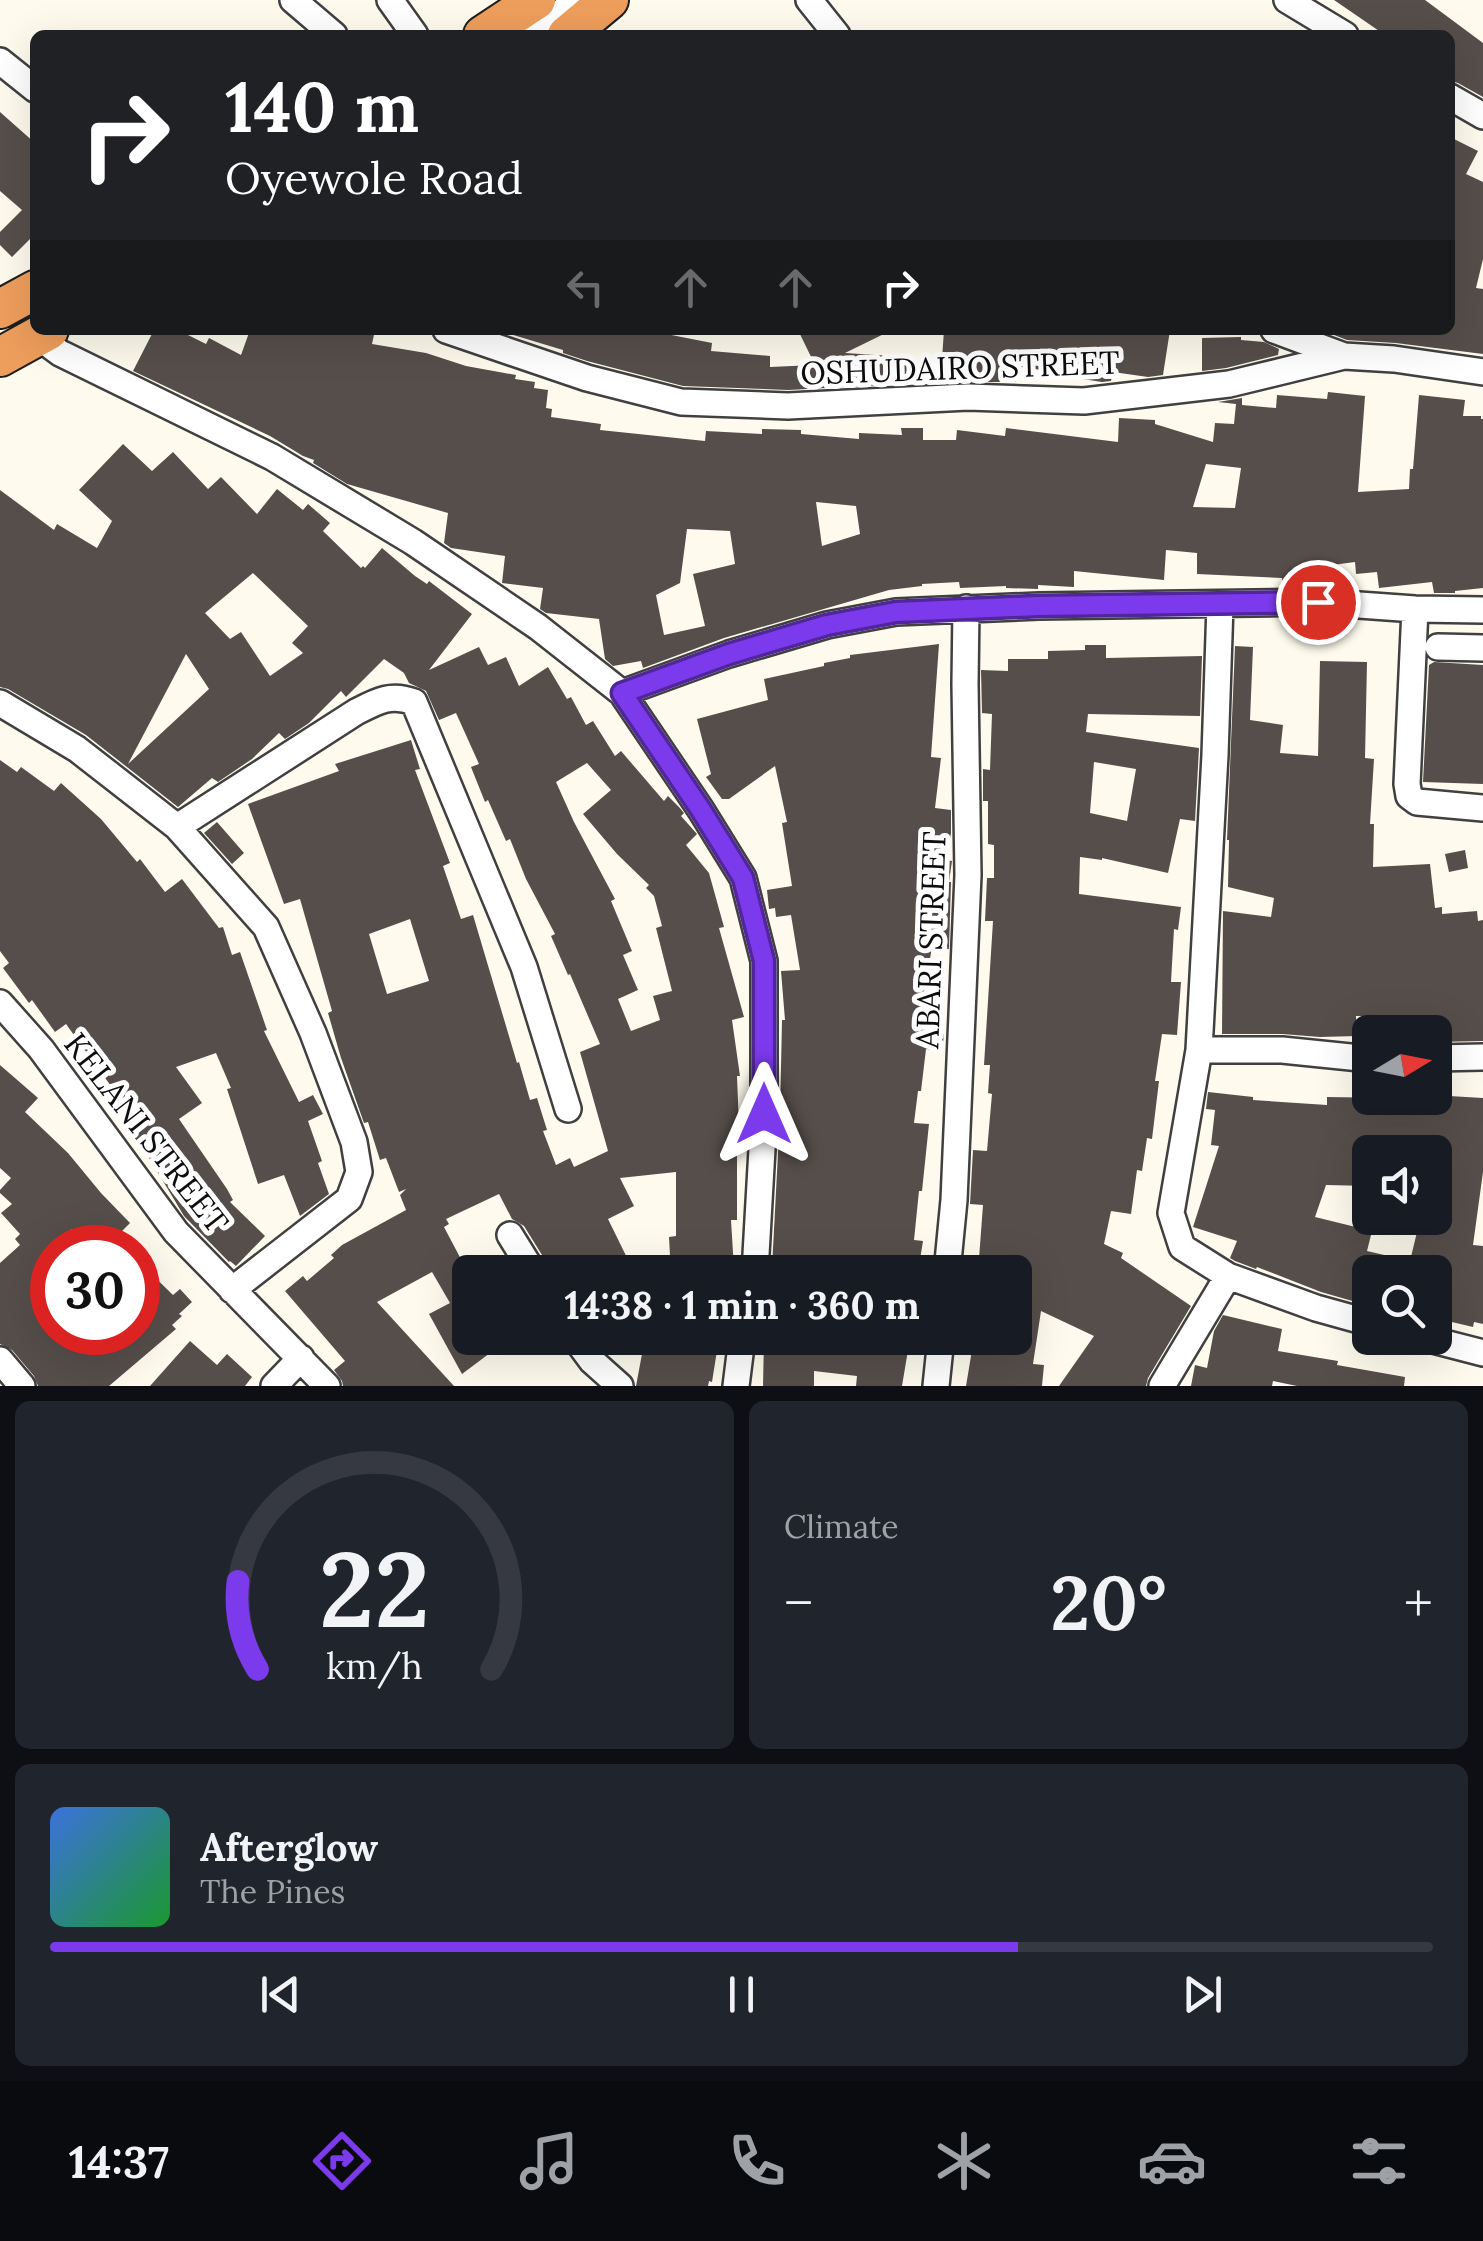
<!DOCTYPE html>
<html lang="en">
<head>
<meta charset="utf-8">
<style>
	body { margin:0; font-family:Lora,serif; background:#20242c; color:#f1f3f6; height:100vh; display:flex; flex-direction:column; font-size:38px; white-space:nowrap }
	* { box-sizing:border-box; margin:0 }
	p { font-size:32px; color:#9ea1a6 }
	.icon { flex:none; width:55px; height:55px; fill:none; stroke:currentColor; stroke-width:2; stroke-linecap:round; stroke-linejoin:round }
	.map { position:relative; height:1386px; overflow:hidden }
	.details { display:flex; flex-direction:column; gap:15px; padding:15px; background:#0d0f14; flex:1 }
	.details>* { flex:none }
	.banner { position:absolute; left:30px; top:30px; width:1425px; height:305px; border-radius:15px; box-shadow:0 10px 40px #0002; background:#202124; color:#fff; overflow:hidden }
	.needle { width:65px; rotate:80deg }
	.buttons { position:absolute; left:1352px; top:1015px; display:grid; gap:20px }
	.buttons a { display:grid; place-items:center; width:100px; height:100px; border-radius:15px; background:#171b24; box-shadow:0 10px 40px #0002; font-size:50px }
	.speed { position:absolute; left:30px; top:1225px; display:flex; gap:20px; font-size:50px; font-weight:700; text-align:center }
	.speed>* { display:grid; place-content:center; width:130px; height:130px; border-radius:50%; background:#171b24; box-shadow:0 10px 40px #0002; line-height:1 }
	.speed .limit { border:15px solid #d22; background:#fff; color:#111 }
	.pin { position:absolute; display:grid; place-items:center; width:85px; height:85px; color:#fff; margin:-42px; border:5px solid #fff; border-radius:50%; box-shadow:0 2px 10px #0007 }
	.me { position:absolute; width:110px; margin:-55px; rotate:0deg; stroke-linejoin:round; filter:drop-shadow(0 0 8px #0008) }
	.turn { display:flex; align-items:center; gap:35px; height:210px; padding:0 30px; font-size:45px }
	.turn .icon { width:130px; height:130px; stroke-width:2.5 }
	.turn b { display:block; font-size:70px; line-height:85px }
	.lanes { display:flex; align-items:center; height:95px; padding:0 30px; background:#0003; justify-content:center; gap:50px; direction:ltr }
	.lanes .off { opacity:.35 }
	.big { font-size:75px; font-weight:700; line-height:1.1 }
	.details .widget { flex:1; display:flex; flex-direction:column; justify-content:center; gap:15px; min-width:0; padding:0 35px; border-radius:15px; background:#20242c }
	.details .dial { align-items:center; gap:0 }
	.dial svg { height:260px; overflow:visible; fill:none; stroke:#363941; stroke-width:7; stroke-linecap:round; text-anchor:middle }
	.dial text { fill:#f1f3f6; stroke:none }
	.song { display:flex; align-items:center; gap:30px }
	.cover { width:120px; height:120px; border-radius:15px; background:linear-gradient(135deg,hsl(220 70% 55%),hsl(130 70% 35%)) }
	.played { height:10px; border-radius:5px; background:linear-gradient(90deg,#7c3aed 70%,#363941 70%) }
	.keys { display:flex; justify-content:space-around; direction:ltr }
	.heat { display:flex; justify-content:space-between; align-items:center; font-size:55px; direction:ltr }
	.details .tiles { flex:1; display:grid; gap:15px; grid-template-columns:1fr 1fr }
	.widget:last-child { grid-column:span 2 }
	.trip { position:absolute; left:452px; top:1255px; width:580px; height:100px; border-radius:15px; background:#171b24; box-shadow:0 10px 40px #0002; font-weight:700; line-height:100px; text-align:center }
	.menu { display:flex; height:160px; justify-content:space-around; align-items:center; background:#090b0e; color:#9ea1a6 }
	.menu .icon { width:70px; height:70px }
	.menu .active { color:#7c3aed }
	.menu b { font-size:45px; color:#f1f3f6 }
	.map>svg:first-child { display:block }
	.building { fill:#564e4a; fill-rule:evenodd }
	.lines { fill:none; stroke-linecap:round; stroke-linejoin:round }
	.minor-casing { stroke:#404040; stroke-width:30 }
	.highway-casing { stroke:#1e1e1e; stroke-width:42 }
	.minor { stroke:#fff; stroke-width:25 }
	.highway { stroke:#ee9e5c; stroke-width:38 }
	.route-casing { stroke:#51269a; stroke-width:25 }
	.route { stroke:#7c3aed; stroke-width:18 }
	.labels { text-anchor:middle; stroke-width:10; stroke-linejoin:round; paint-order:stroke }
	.street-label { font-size:32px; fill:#0d0d0d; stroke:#fff }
</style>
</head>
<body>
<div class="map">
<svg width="1483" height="1386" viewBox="0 0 1483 1386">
	<rect width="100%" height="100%" fill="#fefbee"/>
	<path class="building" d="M1334 0H1425L1483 43V97L1458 83 1450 81V35H1385Z
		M0 112 35 143V234L12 257 0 245V232L22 210 0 191Z
		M1450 137 1478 151 1466 174 1483 182V259L1476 288 1483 289V354L1396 343 1347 340 1329 333V330H1450Z
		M154 330H178L206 344 209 338 241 355 250 330H375L372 344 426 353 466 366 516 375 515 379 535 382 534 388 548 390 546 408 552 409 551 417 601 424 600 430 705 441 706 431 762 434V429L801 430V434L859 439V433L902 435 901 428H923V440H956L957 430 1005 436 1006 428 1118 442 1119 418 1155 420V424L1213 442 1215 423 1234 424 1236 404 1218 402 1242 398V405L1276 408 1277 395 1327 399 1328 392 1365 396 1358 492 1409 489 1410 469H1413L1419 395 1465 400 1463 416H1481V419H1483V588L1455 591V593H1434L1432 582 1379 588 1377 572 1356 574 1355 562 1317 567 1316 586H1282V578L1197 574V553L1166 550 1164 580 1074 571V587L1038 585V589L1006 588V586L960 588 959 582 922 584V586L889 590 724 638 643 668 641 661 613 666 605 659 599 619 546 613 540 609 543 588 502 583 505 556 451 548 444 543 448 513 347 484 313 463 314 460 303 456 270 436 133 371ZM1206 464 1241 468 1235 508 1193 507ZM816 502 856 506 860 534 822 546ZM687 529 730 531 735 564 693 574 705 626 664 635 656 595 680 583Z
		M511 330H646L712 343 711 351 770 356V367L815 365 798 330H892L845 353 907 357 906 383 884 381V385L788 390 683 386 587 361 563 353V350L510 334Z
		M944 330H970L988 335 989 330H1170L1163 375 1148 377 1113 372 1111 381 1102 382 1076 378 1077 376 1017 366 1016 382H939V374H941Z
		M1241 337V340L1264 342 1279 349 1278 355 1226 368 1202 371V338Z
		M123 444 152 471 173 452 208 489 221 477 257 514 277 489 303 510 308 504 330 523 323 531 361 568 363 566 365 568 382 548 415 576 427 584 429 581 472 614 429 670 479 647 488 665 506 657 519 686 548 667 567 699 571 697 586 725 593 721 615 756 621 751 664 801 668 796 679 807 684 813 681 816 697 834 686 845 709 873 724 927 719 928 744 1017 732 1020 740 1076H737L739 1128H737V1220H731L734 1269 635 1272 670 1256 669 1237 676 1236V1172L620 1178 634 1206 608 1219 634 1272H549L547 1263 524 1226 512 1219 499 1194 446 1219 449 1224 444 1227 463 1263 470 1259V1338H510L462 1374 429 1314 450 1303 432 1272 377 1302 454 1386H343L342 1381 334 1370 345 1361 285 1291 303 1276 307 1281 334 1258 331 1255 342 1245 406 1210 400 1195 406 1189 399 1192 386 1158 380 1160 368 1122 364 1123 341 1058 328 1013 332 1011 300 899 284 904 248 804 339 771 335 764 411 740 420 769 415 770 450 863 443 866 461 919 473 915 517 1063 519 1062 530 1100 537 1098 547 1130 543 1131 556 1165 570 1158 574 1167 608 1151 580 1052 600 1044 570 974 568 975 551 936 555 934 526 879 510 839 506 841 488 800 485 802 471 767 479 764 456 713 439 720 426 691 409 683 404 673 384 659 346 697 341 691 309 723 285 739 279 733 252 759 218 782 212 778 178 807 86 735 8 689 0 687V490L54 530 57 524 97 548 112 521 79 490ZM253 573 308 626 292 643 303 653 270 676 241 632 230 639 205 613ZM186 654 209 689 128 764ZM587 763 611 790 583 814 617 854 649 885 646 888 654 896 662 926 656 928 672 991 653 996 660 1020 631 1031 618 999 638 990 623 955 632 951 611 901 615 899 574 822 556 782ZM410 919 429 981 387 994 369 934Z
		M939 644 931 757 941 758 935 808 951 810V833L946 860 952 861 949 882H951L949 949 932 947 923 1000 937 1001 933 1032 944 1034 942 1051 926 1049 921 1091H918L914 1123 929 1124 922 1191H919L914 1240 923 1241 918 1272H867L869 1263 830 1258 829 1272H788V1268H772L780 1115 782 1020H785L781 971 800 970 791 915 776 917 775 908 769 909 767 890 792 886 782 823 787 822 775 766 729 799H722L706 777 711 774 697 719 768 700 764 679 824 666V663L850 658V655Z
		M1085 645H1106V658L1202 656 1200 716 1088 714 1086 732 1199 748 1195 821 1180 819 1168 873 1102 858V860L1080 857 1079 894 1181 907 1178 930 1174 929 1171 982H1181L1177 1035 1162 1034 1155 1081H1159L1152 1139 1147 1138 1142 1171 1137 1170 1131 1214 1111 1211 1104 1244 1123 1253 1121 1258 1191 1306 1148 1378 1146 1386H1059L1094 1336 1041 1311 1033 1364 1044 1365 1042 1386H966L974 1338H1015V1272H978L983 1205 970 1204 973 1150 987 1151 992 1094 988 1093 990 1065H984L993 921H985L987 878H994V845L988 844V801H983V769L990 770 992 714 982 713 981 670 1008 671V659H1048V651L1085 650ZM1094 762 1136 769 1127 821 1090 813Z
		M1235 646 1253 647 1250 720 1283 725 1280 753 1318 756 1320 661 1367 662 1365 758 1374 759 1370 824H1374L1373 867 1430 864 1435 908 1442 907V914L1477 911 1478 921 1483 920V1041L1435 1042V1032H1423L1422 1029 1398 1032 1396 1017 1356 1016 1357 1036 1320 1037 1282 1034H1222L1223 911 1271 917 1274 898 1228 887 1229 840H1227Z
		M1434 662 1483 665V784L1423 782 1429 665Z
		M0 760 17 772 21 767 54 791 61 783 101 819 137 862 140 859 165 892 182 879 219 928 223 927 232 955 240 952 267 1030 264 1031 299 1102 313 1095 323 1114 308 1121 322 1161 318 1163 329 1194 300 1216 284 1175 258 1184 227 1089 231 1088 216 1053 176 1067 202 1103 179 1119 227 1189 233 1200 230 1202 265 1236 236 1266 230 1261 229 1262 184 1216 148 1156 115 1111 124 1104 66 1024 55 1032 32 1000 29 1003 3 968 9 963 0 951Z
		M217 822 244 853 232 864 204 833Z
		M1465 850 1468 868 1449 872 1445 854Z
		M0 1065 38 1098 25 1112 68 1153 101 1193 130 1223 115 1238 126 1248H91L72 1229 45 1254 52 1266V1332H99L107 1341 116 1332H138V1261L173 1295 180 1289 192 1302 179 1314 182 1316 172 1325 176 1329 109 1386H38L34 1376 12 1350 0 1344V1263L20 1245 15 1239 20 1234 1 1213 12 1204 0 1193V1190L11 1178 0 1168Z
		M1208 1092 1253 1097V1100L1327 1105V1097L1392 1098V1102L1448 1109 1449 1096 1483 1098V1172L1473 1245 1483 1246V1324L1474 1322 1473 1327 1435 1318V1272H1370V1306L1321 1292 1257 1267 1256 1269 1235 1261 1230 1258 1237 1241 1193 1227 1219 1146 1211 1145 1215 1110 1206 1109ZM1370 1152H1435V1218H1423L1421 1233 1417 1232 1410 1261 1367 1251 1372 1231 1315 1217 1326 1185 1370 1186Z
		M1223 1315 1282 1329 1278 1351 1338 1361 1337 1365 1405 1377 1404 1386H1297L1273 1381 1272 1386H1191L1195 1365 1207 1368 1214 1331Z
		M645 1338H719L712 1382 709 1381 708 1386H636Z
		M764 1338H910L902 1386H856L857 1376 814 1371V1386H763Z
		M190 1341 217 1365 227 1354 252 1377 245 1386H150Z"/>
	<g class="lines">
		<defs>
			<path id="minor" d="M293 0 334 35
				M390 0 415 35
				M809 0 837 35
				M1287 0 1345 35
				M531 35 577 0
				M0 61 35 89
				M1450 97 1483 116
				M446 330 587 378 681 402 788 406 968 397 1084 401 1229 384 1344 356 1394 359 1483 372
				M1274 330 1344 356
				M37 336 60 353 272 457 413 542 538 627 622 693 701 810 743 878 764 961V1114L755 1272
				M1220 605 1215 755 1199 1050 1171 1213 1182 1247 1228 1276 1316 1308 1370 1323
				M1415 609 1407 784 1409 796 1417 802 1483 808
				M1438 647 1483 648
				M622 693 729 654 827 625 896 612 1039 606 1317 602 1415 609 1483 610
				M0 703 77 749 177 827 266 927 313 1033 354 1142 359 1172 349 1199 232 1290
				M177 827 356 712C377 701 391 693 414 702L524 967 568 1109
				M0 1003 41 1049 176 1232 327 1386
				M1199 1050H1282L1370 1059
				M1435 1058 1483 1057
				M510 1235 533 1272
				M947 1272 954 1200 968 875 965 684 966 608
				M575 1338 592 1361 620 1386
				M1425 1338 1483 1353
				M0 1360 22 1386
				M274 1386 301 1358
				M736 1386 742 1338
				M936 1386 941 1338
				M1162 1386 1228 1276"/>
			<path id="highway" d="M483 35 536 0
				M567 35 609 0
				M0 309 35 290
				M0 357 49 330"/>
		</defs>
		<use href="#minor" class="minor-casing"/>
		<use href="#highway" class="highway-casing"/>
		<use href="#minor" class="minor"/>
		<use href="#highway" class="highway"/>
	</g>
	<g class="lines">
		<defs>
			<path id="route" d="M764 1114V961L743 878 701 810 622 693 729 654 827 625 896 612 1038 606 1318 602"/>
		</defs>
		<use href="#route" class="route-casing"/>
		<use href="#route" class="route"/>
	</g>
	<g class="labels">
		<g class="street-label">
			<text transform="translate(960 368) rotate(-2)" y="11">OSHUDAIRO STREET</text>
			<text transform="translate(931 940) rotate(-88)" y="11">ABARI STREET</text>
			<text transform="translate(146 1133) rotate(52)" y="11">KELANI STREET</text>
		</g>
	</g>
</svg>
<div class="buttons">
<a><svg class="needle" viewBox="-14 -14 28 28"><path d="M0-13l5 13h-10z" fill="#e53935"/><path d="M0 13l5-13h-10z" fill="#9ea1a6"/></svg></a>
<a><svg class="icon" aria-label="sound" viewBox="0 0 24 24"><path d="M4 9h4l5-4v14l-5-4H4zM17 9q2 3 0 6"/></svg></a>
<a><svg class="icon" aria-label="search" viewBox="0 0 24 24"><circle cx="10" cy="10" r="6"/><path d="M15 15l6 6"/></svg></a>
</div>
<div class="speed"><div class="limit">30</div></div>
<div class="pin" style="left:1318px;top:602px;background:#d93025"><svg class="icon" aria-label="arrive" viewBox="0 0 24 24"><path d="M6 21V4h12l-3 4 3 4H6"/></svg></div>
<svg class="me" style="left:764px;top:1114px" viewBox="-20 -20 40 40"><path d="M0-17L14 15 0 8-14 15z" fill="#7c3aed" stroke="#fff" stroke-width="4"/></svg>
<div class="trip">14:38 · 1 min · 360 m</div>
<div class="banner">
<div class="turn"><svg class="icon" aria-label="right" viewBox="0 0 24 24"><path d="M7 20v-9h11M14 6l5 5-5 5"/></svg><div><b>140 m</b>Oyewole Road</div></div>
<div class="lanes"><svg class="icon off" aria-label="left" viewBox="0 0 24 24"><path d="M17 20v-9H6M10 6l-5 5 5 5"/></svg><svg class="icon off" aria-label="ahead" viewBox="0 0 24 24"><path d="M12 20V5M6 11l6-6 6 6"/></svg><svg class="icon off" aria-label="ahead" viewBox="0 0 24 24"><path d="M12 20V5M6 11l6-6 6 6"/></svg><svg class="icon" aria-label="right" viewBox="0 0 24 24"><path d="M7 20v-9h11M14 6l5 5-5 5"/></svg></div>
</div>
</div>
<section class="details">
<div class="tiles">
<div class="widget dial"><svg viewBox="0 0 100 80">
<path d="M14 69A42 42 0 1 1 86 69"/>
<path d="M14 69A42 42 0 0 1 8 42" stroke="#7c3aed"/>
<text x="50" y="56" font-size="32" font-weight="700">22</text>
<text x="50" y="72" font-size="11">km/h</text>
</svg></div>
<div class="widget"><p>Climate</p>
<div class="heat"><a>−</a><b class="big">20°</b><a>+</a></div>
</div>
<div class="widget">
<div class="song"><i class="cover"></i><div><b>Afterglow</b><p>The Pines</p></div></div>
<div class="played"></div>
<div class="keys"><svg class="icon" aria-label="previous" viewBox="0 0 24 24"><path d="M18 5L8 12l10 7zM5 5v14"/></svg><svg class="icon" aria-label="pause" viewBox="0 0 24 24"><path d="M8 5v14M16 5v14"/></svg><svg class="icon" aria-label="next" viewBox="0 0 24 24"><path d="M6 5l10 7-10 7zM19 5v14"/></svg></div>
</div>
</div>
</section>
<nav class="menu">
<b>14:37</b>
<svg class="icon active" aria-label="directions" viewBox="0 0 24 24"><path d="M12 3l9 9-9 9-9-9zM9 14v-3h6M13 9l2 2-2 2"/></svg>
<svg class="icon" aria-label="music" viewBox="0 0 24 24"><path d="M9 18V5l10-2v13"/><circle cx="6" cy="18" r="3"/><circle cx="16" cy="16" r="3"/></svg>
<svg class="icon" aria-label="phone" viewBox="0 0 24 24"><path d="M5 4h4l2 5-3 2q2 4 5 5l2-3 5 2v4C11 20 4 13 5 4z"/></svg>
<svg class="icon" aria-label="climate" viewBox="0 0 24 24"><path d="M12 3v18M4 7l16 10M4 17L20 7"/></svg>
<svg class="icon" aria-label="car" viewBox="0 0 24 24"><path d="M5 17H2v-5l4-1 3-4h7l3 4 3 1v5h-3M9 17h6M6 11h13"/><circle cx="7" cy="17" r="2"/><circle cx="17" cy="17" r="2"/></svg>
<svg class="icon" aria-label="filters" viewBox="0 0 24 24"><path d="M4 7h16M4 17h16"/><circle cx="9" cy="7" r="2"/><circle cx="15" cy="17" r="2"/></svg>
</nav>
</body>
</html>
